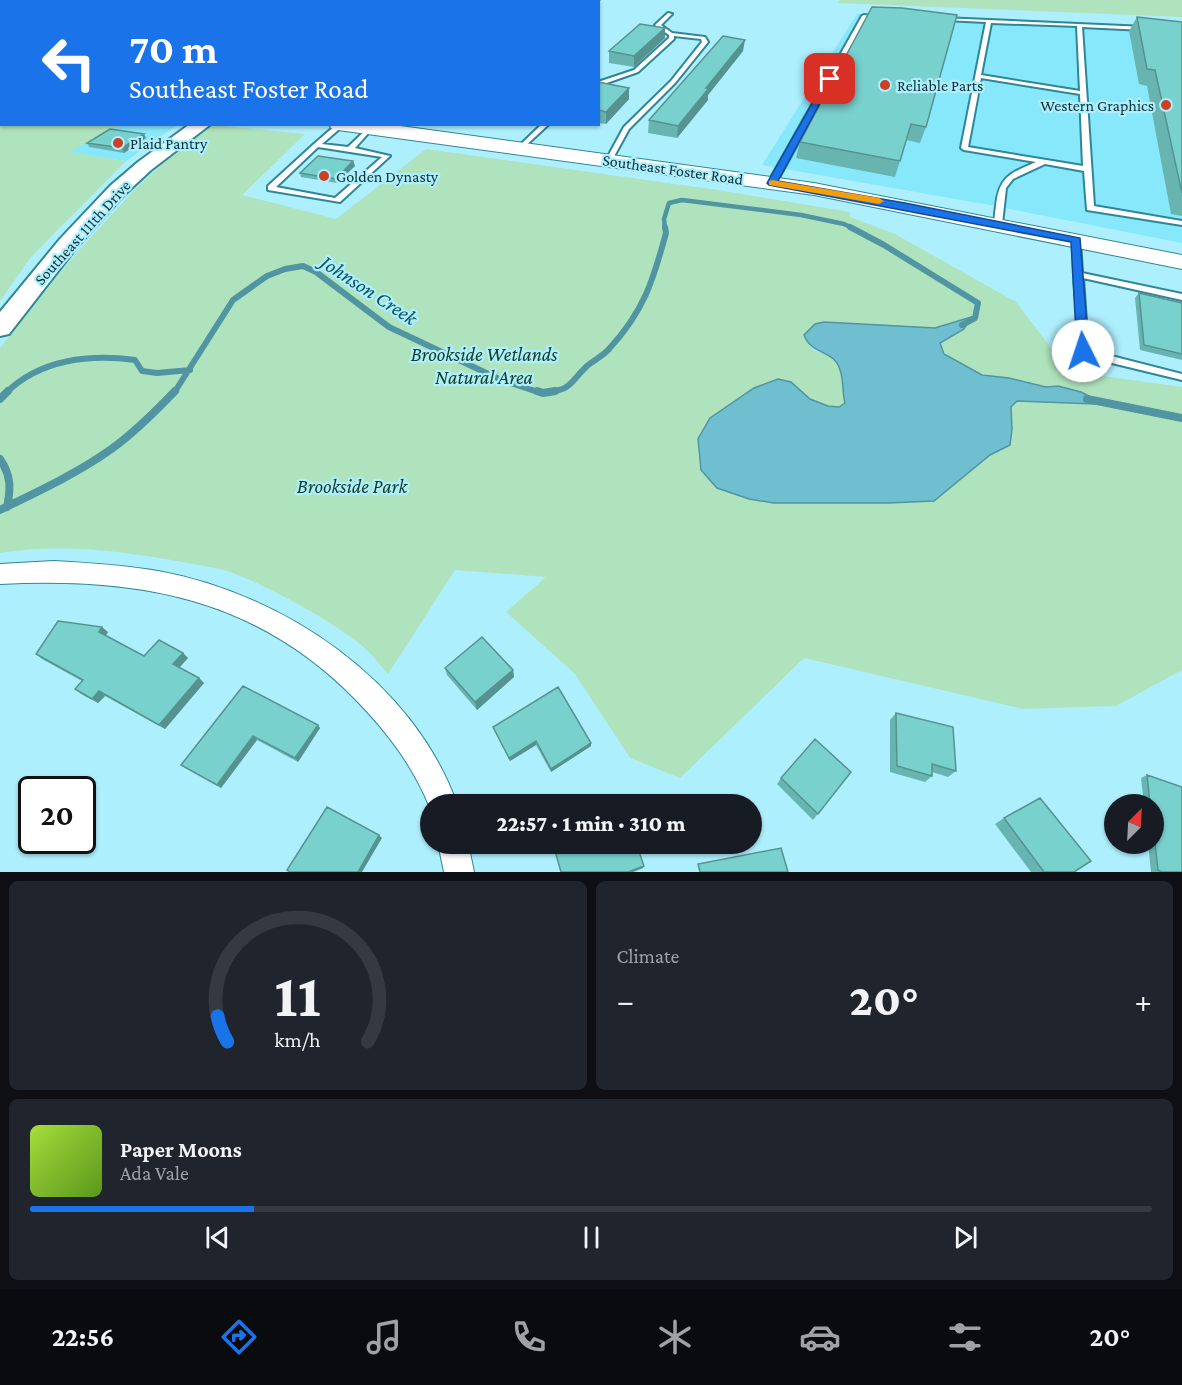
<!DOCTYPE html>
<html lang="en">
<head>
<meta charset="utf-8">
<style>
	body { margin:0; font-family:"Crimson Pro",serif; background:#20242c; color:#f1f3f6; height:100vh; display:flex; flex-direction:column; font-size:22px; white-space:nowrap }
	* { box-sizing:border-box; margin:0 }
	p { font-size:20px; color:#9ea1a6 }
	.icon { flex:none; width:33px; height:33px; fill:none; stroke:currentColor; stroke-width:2; stroke-linecap:round; stroke-linejoin:round }
	.map { position:relative; height:872px; overflow:hidden }
	.side { display:flex; flex-direction:column; gap:9px; padding:9px; background:#0d0f14; flex:1 }
	.side>* { flex:none }
	.hud { position:absolute; left:0px; top:0px; width:600px; height:126px; box-shadow:0 2px 4px #0004; background:#1a73e8; color:#fff; overflow:hidden }
	.needle { width:39px; rotate:24deg }
	.buttons { position:absolute; left:1104px; top:794px; display:grid; gap:12px }
	.buttons a { display:grid; place-items:center; width:60px; height:60px; border-radius:50%; background:#171b24; box-shadow:0 2px 4px #0004; font-size:30px }
	.speed { position:absolute; left:18px; top:776px; display:flex; gap:12px; font-size:30px; font-weight:700; text-align:center }
	.speed>* { display:grid; place-content:center; width:78px; height:78px; border-radius:50%; background:#171b24; box-shadow:0 2px 4px #0004; line-height:1 }
	.speed .limit { border:3px solid #111; border-radius:9px; background:#fff; color:#111 }
	.pin { position:absolute; display:grid; place-items:center; width:51px; height:51px; color:#fff; margin:-26px; border-radius:12px; box-shadow:0 3px 9px #0006 }
	.me { position:absolute; width:66px; margin:-33px; rotate:356deg; stroke-linejoin:round; filter:drop-shadow(0 0 4px #0008) }
	.turn { display:flex; align-items:center; gap:21px; height:126px; padding:0 30px; font-size:27px }
	.turn .icon { width:78px; height:78px; stroke-width:2.5 }
	.turn b { display:block; font-size:42px; line-height:51px }
	.big { font-size:45px; font-weight:800; line-height:1.1 }
	.side .tile { flex:1; display:flex; flex-direction:column; justify-content:center; gap:9px; min-width:0; padding:0 21px; border-radius:9px; background:#20242c }
	.side .dial { align-items:center; gap:0 }
	.dial svg { height:156px; overflow:visible; fill:none; stroke:#363941; stroke-width:7; stroke-linecap:round; text-anchor:middle }
	.dial text { fill:#f1f3f6; stroke:none }
	.song { display:flex; align-items:center; gap:18px }
	.cover { width:72px; height:72px; border-radius:9px; background:linear-gradient(135deg,hsl(80 70% 55%),hsl(90 70% 35%)) }
	.played { height:6px; border-radius:3px; background:linear-gradient(90deg,#1a73e8 20%,#363941 20%) }
	.keys { display:flex; justify-content:space-around; direction:ltr }
	.heat { display:flex; justify-content:space-between; align-items:center; font-size:33px; direction:ltr }
	.side .tiles { flex:1; display:grid; gap:9px; grid-template-columns:1fr 1fr }
	.tile:last-child { grid-column:span 2 }
	.trip { position:absolute; left:420px; top:794px; width:342px; height:60px; border-radius:30px; background:#171b24; box-shadow:0 2px 4px #0004; font-weight:800; line-height:60px; text-align:center }
	.dock { display:flex; height:96px; justify-content:space-around; align-items:center; background:#090b0e; color:#9ea1a6 }
	.dock .icon { width:42px; height:42px }
	.dock .current { color:#1a73e8 }
	.dock b { font-size:27px; color:#f1f3f6 }
	.map>svg:first-child { display:block }
	.built { fill:#87e7fb }
	.green { fill:#afe3bd; fill-rule:evenodd }
	.water { fill:#70bfd0; stroke:#5194a2; stroke-width:1.5 }
	.lines { fill:none; stroke-linecap:round; stroke-linejoin:round }
	.stream-far2 { stroke:#5194a2; stroke-width:4.5 }
	.stream-far1 { stroke:#5194a2; stroke-width:6 }
	.stream { stroke:#5194a2; stroke-width:8 }
	.lane-casing { stroke:#2e8697; stroke-width:4 }
	.street-casing { stroke:#2e8697; stroke-width:2 }
	.secondary-casing { stroke:#2e8697; stroke-width:4 }
	.primary-casing { stroke:#2e8697; stroke-width:2 }
	.lane { fill:#fff; fill-rule:evenodd }
	.street { fill:#fff; fill-rule:evenodd }
	.secondary { fill:#fff; fill-rule:evenodd }
	.primary { fill:#fff; fill-rule:evenodd }
	.wall { fill:#68b4b1 }
	.shaded-wall { fill:#559290 }
	.building { fill:#79d1ce; stroke:#559290; stroke-width:1.5 }
	.route { fill:#1a73e8; stroke:#114b97; stroke-width:1.5 }
	.slow { fill:#f59e0b }
	.poi-dot { fill:#cc4126; stroke:#aeeffe; stroke-width:2 }
	.labels { text-anchor:middle; stroke-width:4.5; stroke-linejoin:round; paint-order:stroke }
	.far-poi-label { font-size:16px; fill:#0a2f37; stroke:#aeeffe; text-anchor:start }
	.far-street-label { font-size:16px; fill:#0a2f37; stroke:#aeeffe }
	.park-label { font-size:20px; font-style:italic; fill:#123d22; stroke:#aeeffe }
	.water-label { font-size:21px; font-style:italic; fill:#0d5360; stroke:#aeeffe }
</style>
</head>
<body>
<div class="map">
<svg width="1182" height="872" viewBox="0 0 1182 872">
	<rect width="100%" height="100%" fill="#aeeffe"/>
	<path class="built" d="M0 0H464L2 2 1 65Z
		M857 14 1147 26 1182 29V243L990 205 762 165Z
		M121 125H177L126 161 68 152Z"/>
	<path class="green" d="M840 0H1182V17L838 3Z
		M0 94 2 124 121 125 69 152 126 161 31 257 0 301Z
		M214 125 305 134 242 195 336 219 426 149 718 190 850 212V217L895 234 1016 302 1061 361 1103 376 1182 387V670L1116 706 1023 709 804 658 680 778 630 758 575 674 506 612 546 577 455 570 388 674C379 664 370 652 360 644 329 619 265 584 227 571 213 567 197 565 182 562 123 551 60 543 0 553V348L71 259 135 189 174 153ZM970 318 964 329 940 343C953 376 999 374 1028 384L1011 407 1012 429 1010 445 990 455 934 501 888 503H774L717 488 702 470 698 455 710 418 754 388 791 382C803 396 820 406 839 407L845 403 840 368 831 356 813 350 804 335 824 322 935 328Z"/>
	<path class="water" d="M971 317 964 329 940 343 944 354 982 375 1009 378 1046 387 1058 386 1081 392 1093 398 1095 404 1017 401 1011 407 1012 429 1010 445 990 455 934 501 888 503H774L749 499 717 488 701 470 698 439 710 418 754 388 778 379 791 382 810 399 828 406 839 407 845 403C842 392 844 381 840 370 834 349 812 356 804 335L815 324 824 322 935 328Z"/>
	<g class="lines">
		<path class="stream-far2" d="M665 228 664 219 669 203 682 200 801 215 844 224 852 228"/>
		<path class="stream-far1" d="M850 227 884 245 978 303 975 318 962 325
			M6 393C40 359 90 354 135 360L142 371 157 373 190 370
			M174 393 233 300 267 276 285 269 303 266 316 272 389 327 499 379 541 393
			M546 393C574 388 568 384 587 366 594 360 603 356 609 349 644 311 653 281 666 233L665 227"/>
		<path class="stream" d="M537 391 543 393 555 391
			M0 399 8 391
			M1087 399 1182 418
			M0 459C11 475 11 488 7 507
			M0 510C37 492 76 474 110 450 134 433 155 412 175 391"/>
		<defs>
			<path id="lane" d="M668 13 672 14 661 25 672 33 705 37 708 42 675 83 629 129 612 160 607 161 606 160 624 127 671 81 702 42 701 39 674 36V39L638 72 598 86V82L634 70 669 38V35L655 25Z
				M864 15 882 17 880 18H866L776 183 769 185 768 183 862 16Z
				M942 18 1146 27 1144 30 1082 27 1094 206 1182 221V225L1087 210 1084 171 1045 164 1013 179 1006 188 1002 224 995 226C994 219 995 213 996 206 999 176 1011 173 1036 162L964 150 961 148 986 22 944 20ZM991 23 1077 26 1080 91 981 75ZM981 78 1080 94 1083 166 968 147Z
				M2 59V63L0 64V60Z
				M337 124H345L322 144 348 147 369 127 372 129 355 148 390 156 340 202 268 190V186L314 144ZM318 147 382 157 335 198 276 187Z
				M542 124H549L522 149H518V147Z
				M1073 238H1076L1080 240 1082 273 1182 294V300L1083 278 1088 350 1182 374V380L1087 357 1080 353 1074 275Z"/>
			<path id="street" d="M54 561C89 563 124 565 158 571 284 594 413 681 457 804H430V808C413 766 388 733 356 700 256 597 137 577 0 584V564Z
				M438 843H468L474 872H444Z"/>
			<path id="secondary" d="M470 0H483L469 2Z
				M190 124H211L151 170 124 195 76 248 9 334 0 336V312L60 239 110 186 138 162Z"/>
			<path id="primary" d="M0 75H2V85H0Z
				M329 124H386L814 183 1182 255V269L814 195 338 130 331 128Z"/>
		</defs>
		<use href="#lane" class="lane-casing"/>
		<use href="#street" class="street-casing"/>
		<use href="#secondary" class="secondary-casing"/>
		<use href="#primary" class="primary-casing"/>
		<use href="#lane" class="lane"/>
		<use href="#street" class="street"/>
		<use href="#secondary" class="secondary"/>
		<use href="#primary" class="primary"/>
	</g>
	<path class="wall" d="M872 7 926 127 920 143 906 140 895 177 796 158 800 142Z
		M1137 17 1182 22V216L1171 214 1147 86 1139 84 1129 31Z
		M665 38 634 67 609 63V51Z
		M743 51 708 95V100L677 138 648 133 649 120Z
		M598 82 629 99 606 124 598 123Z
		M146 138 124 153 89 147 87 143Z
		M353 161 355 166 337 183 301 177 300 173Z
		M1139 293 1182 303V360L1140 350 1135 298Z
		M108 632 106 635 144 656 183 653 188 658 179 668 199 678 204 683 165 729 105 696 98 703 81 694 75 689 82 681 42 659 36 654Z
		M445 668 513 670 514 677 477 710 447 675Z
		M243 686 320 728 298 762 257 740 221 788 181 765Z
		M896 713 956 771 948 777 932 772V776L925 782 890 772V720Z
		M493 727 591 746 551 772 536 745 510 761Z
		M851 772 813 820 777 784 781 778Z
		M1147 775 1182 872H1151L1148 843H1154V804H1144L1141 778Z
		M1004 818 1074 872H1031L995 824Z"/>
	<path class="shaded-wall" d="M51 0H63L59 2H47Z
		M665 28V38L634 67V56Z
		M745 40 743 51 708 95V100L677 138 678 126 706 88Z
		M629 88V99L606 124V112Z
		M144 134 146 138 124 153 122 148Z
		M353 161 355 166 337 183 336 179Z
		M102 627 108 632 105 637 99 632Z
		M183 653 188 658 178 669 173 664Z
		M513 670 514 677 477 710 475 702Z
		M199 678 204 683 165 729 159 725Z
		M99 691 105 696 98 703 92 699Z
		M318 725 320 728 298 762 295 758Z
		M253 736 257 740 221 788 217 785Z
		M536 741V745L510 761 509 758Z
		M591 743V746L551 772V769Z
		M379 835 382 838 362 872H358Z
		M644 866 643 868 633 872H628Z"/>
	<path class="building" d="M0 0H51L47 2H2V8H0Z
		M502 0H600L598 2H500Z
		M872 7 902 8 957 15 926 127 911 124 900 161 800 142Z
		M2 8V41L0 40V13Z
		M1137 17 1182 22V193L1155 70 1147 69Z
		M640 24 665 28 634 56 609 51Z
		M723 36 745 40 706 88H709L678 126 649 120Z
		M598 82 629 88 606 112 598 110Z
		M110 129 144 134 122 148 87 143Z
		M318 156 353 161 336 179 300 173Z
		M1139 293 1182 303V354L1144 345Z
		M58 621 102 627 99 632 144 656 159 640 183 653 173 664 199 678 159 725 99 691 92 699 75 689 83 680 36 654Z
		M482 637 513 670 475 702 445 668Z
		M243 686 318 725 295 758 253 736 217 785 181 765Z
		M558 687 591 743 551 769 536 741 509 758 493 727Z
		M896 713 953 727 956 771 932 764V776L897 766Z
		M815 739 851 772 818 814 781 778Z
		M1147 775 1182 787V872H1162L1158 870 1154 834V804H1150Z
		M1040 798 1091 861 1074 872H1044L1004 818Z
		M327 807 379 835 358 872H290L287 870Z
		M577 843H636L644 866 628 872H561L555 851Z
		M781 848 788 872H700L698 864Z"/>
	<path class="route" d="M830 76 833 79 778 181 905 203 1080 238 1089 351 1087 354 1083 355 1077 351 1071 242 769 185 767 183 826 79Z"/>
	<path class="slow" d="M772 180 879 198 884 201 879 204 769 185V181Z"/>
	<g class="poi-dot">
		<circle cx="885" cy="85" r="6"/>
		<circle cx="1166" cy="105" r="6"/>
		<circle cx="118" cy="143" r="6"/>
		<circle cx="324" cy="176" r="6"/>
	</g>
	<g class="labels">
		<g class="far-poi-label">
			<text x="897" y="91">Reliable Parts</text>
			<text x="1154" y="111" text-anchor="end">Western Graphics</text>
			<text x="130" y="149">Plaid Pantry</text>
			<text x="336" y="182">Golden Dynasty</text>
		</g>
		<g class="far-street-label">
			<text transform="translate(673 169) rotate(8)" y="6">Southeast Foster Road</text>
			<text transform="translate(82 232) rotate(-48)" y="6">Southeast 111th Drive</text>
		</g>
		<g class="park-label">
			<text x="484" y="361">Brookside Wetlands<tspan x="484" dy="23">Natural Area</tspan></text>
			<text x="352" y="493">Brookside Park</text>
		</g>
		<g class="water-label">
			<text transform="translate(369 290) rotate(33)" y="7">Johnson Creek</text>
		</g>
	</g>
</svg>
<div class="buttons">
<a><svg class="needle" viewBox="-14 -14 28 28"><path d="M0-13l5 13h-10z" fill="#e53935"/><path d="M0 13l5-13h-10z" fill="#9ea1a6"/></svg></a>
</div>
<div class="speed"><div class="limit">20</div></div>
<div class="pin" style="left:830px;top:79px;background:#d93025"><svg class="icon" aria-label="arrive" viewBox="0 0 24 24"><path d="M6 21V4h12l-3 4 3 4H6"/></svg></div>
<svg class="me" style="left:1083px;top:351px" viewBox="-20 -20 40 40"><circle r="19" fill="#fff"/><path d="M0-13L10 11 0 6-10 11z" fill="#1a73e8"/></svg>
<div class="trip">22:57 · 1 min · 310 m</div>
<div class="hud">
<div class="turn"><svg class="icon" aria-label="left" viewBox="0 0 24 24"><path d="M17 20v-9H6M10 6l-5 5 5 5"/></svg><div><b>70 m</b>Southeast Foster Road</div></div>
</div>
</div>
<section class="side">
<div class="tiles">
<div class="tile dial"><svg viewBox="0 0 100 80">
<path d="M14 69A42 42 0 1 1 86 69"/>
<path d="M14 69A42 42 0 0 1 9 56" stroke="#1a73e8"/>
<text x="50" y="56" font-size="32" font-weight="700">11</text>
<text x="50" y="72" font-size="11">km/h</text>
</svg></div>
<div class="tile"><p>Climate</p>
<div class="heat"><a>−</a><b class="big">20°</b><a>+</a></div>
</div>
<div class="tile">
<div class="song"><i class="cover"></i><div><b>Paper Moons</b><p>Ada Vale</p></div></div>
<div class="played"></div>
<div class="keys"><svg class="icon" aria-label="previous" viewBox="0 0 24 24"><path d="M18 5L8 12l10 7zM5 5v14"/></svg><svg class="icon" aria-label="pause" viewBox="0 0 24 24"><path d="M8 5v14M16 5v14"/></svg><svg class="icon" aria-label="next" viewBox="0 0 24 24"><path d="M6 5l10 7-10 7zM19 5v14"/></svg></div>
</div>
</div>
</section>
<nav class="dock">
<b>22:56</b>
<svg class="icon current" aria-label="directions" viewBox="0 0 24 24"><path d="M12 3l9 9-9 9-9-9zM9 14v-3h6M13 9l2 2-2 2"/></svg>
<svg class="icon" aria-label="music" viewBox="0 0 24 24"><path d="M9 18V5l10-2v13"/><circle cx="6" cy="18" r="3"/><circle cx="16" cy="16" r="3"/></svg>
<svg class="icon" aria-label="phone" viewBox="0 0 24 24"><path d="M5 4h4l2 5-3 2q2 4 5 5l2-3 5 2v4C11 20 4 13 5 4z"/></svg>
<svg class="icon" aria-label="climate" viewBox="0 0 24 24"><path d="M12 3v18M4 7l16 10M4 17L20 7"/></svg>
<svg class="icon" aria-label="car" viewBox="0 0 24 24"><path d="M5 17H2v-5l4-1 3-4h7l3 4 3 1v5h-3M9 17h6M6 11h13"/><circle cx="7" cy="17" r="2"/><circle cx="17" cy="17" r="2"/></svg>
<svg class="icon" aria-label="filters" viewBox="0 0 24 24"><path d="M4 7h16M4 17h16"/><circle cx="9" cy="7" r="2"/><circle cx="15" cy="17" r="2"/></svg>
<b>20°</b>
</nav>
</body>
</html>
